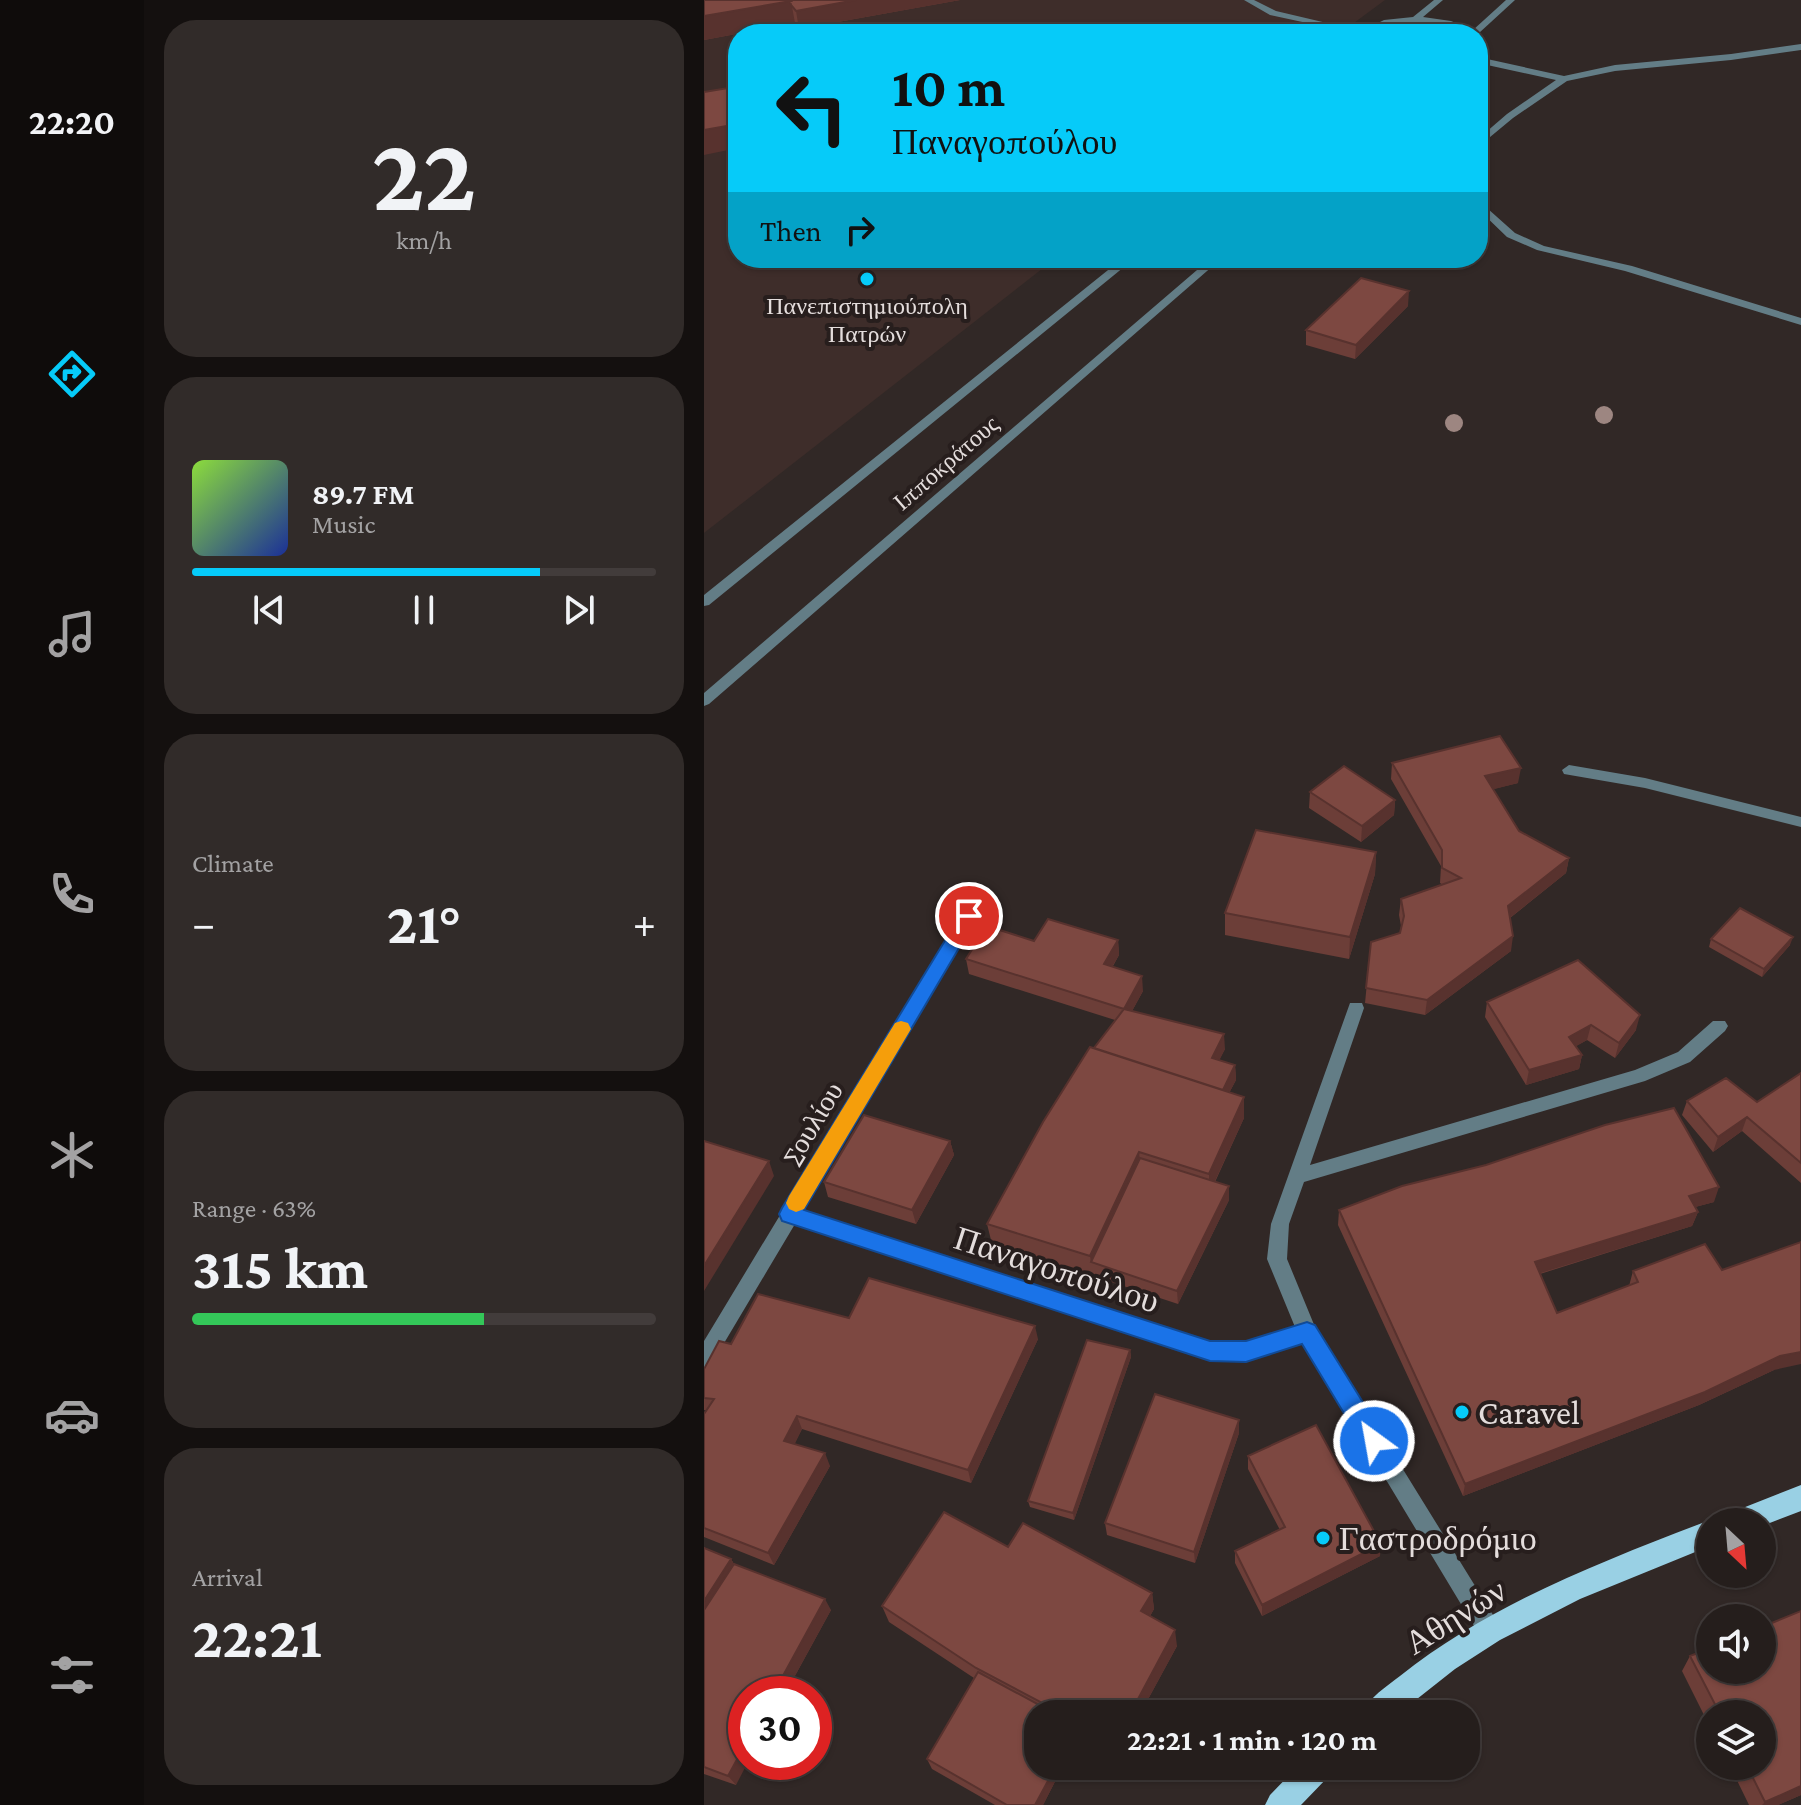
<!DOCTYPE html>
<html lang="en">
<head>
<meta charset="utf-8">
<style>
	body { margin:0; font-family:"Crimson Pro",serif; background:#312b29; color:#f1f3f6; height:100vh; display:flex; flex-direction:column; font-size:30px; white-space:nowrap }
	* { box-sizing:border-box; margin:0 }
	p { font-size:26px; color:#a3a2a3 }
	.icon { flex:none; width:44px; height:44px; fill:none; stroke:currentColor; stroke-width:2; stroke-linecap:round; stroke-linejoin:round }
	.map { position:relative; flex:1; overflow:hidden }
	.sheet { display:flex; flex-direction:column; gap:20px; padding:20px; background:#14100f; width:560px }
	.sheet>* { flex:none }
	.banner { position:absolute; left:24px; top:24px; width:760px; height:244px; border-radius:32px; box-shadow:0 2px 6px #0004,0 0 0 2px #423c3b; background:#06cbf9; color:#111; overflow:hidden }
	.needle { width:52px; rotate:154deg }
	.tools { position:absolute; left:992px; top:1508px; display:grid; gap:16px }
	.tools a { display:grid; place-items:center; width:80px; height:80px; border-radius:50%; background:#251e1c; box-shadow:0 2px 6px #0004,0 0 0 2px #423c3b; font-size:40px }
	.speed { position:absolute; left:24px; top:1676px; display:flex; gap:16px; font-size:40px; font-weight:700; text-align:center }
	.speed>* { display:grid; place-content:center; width:104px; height:104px; border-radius:50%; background:#251e1c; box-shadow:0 2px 6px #0004,0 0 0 2px #423c3b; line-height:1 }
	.speed .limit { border:12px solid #d22; background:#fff; color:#111 }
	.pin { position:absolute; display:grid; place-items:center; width:68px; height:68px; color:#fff; margin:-34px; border:4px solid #fff; border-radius:50%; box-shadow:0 2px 8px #0007 }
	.me { position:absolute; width:88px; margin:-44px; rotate:328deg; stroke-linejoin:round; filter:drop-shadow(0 0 6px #0008) }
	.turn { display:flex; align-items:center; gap:28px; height:168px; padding:0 32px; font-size:36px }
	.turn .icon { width:104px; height:104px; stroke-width:2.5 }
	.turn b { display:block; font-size:56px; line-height:68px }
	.then { display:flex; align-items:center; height:76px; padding:0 32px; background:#0003; gap:16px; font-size:30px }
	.big { font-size:60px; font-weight:700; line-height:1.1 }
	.sheet .widget { flex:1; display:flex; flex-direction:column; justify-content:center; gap:12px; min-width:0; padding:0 28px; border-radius:32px; background:#312b29 }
	.sheet .dial { align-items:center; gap:0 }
	.dial b { font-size:104px; line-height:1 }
	.song { display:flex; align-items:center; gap:24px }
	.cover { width:96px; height:96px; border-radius:12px; background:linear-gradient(135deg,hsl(90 70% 55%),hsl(230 70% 35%)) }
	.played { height:8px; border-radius:4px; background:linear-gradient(90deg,#06cbf9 75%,#423c3b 75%) }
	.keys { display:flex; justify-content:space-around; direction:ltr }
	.heat { display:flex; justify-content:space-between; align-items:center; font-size:44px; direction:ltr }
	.charge { height:12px; border-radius:6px; background:linear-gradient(90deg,#34c759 63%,#423c3b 0) }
	.trip { position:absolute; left:320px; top:1700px; width:456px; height:80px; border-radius:32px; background:#251e1c; box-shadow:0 2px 6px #0004,0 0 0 2px #423c3b; font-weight:700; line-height:80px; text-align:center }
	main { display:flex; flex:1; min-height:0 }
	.tabs { display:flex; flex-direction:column; width:144px; justify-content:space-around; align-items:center; background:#0f0c0b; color:#a3a2a3 }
	.tabs .icon { width:56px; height:56px }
	.tabs .active { color:#06cbf9 }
	.tabs b { font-size:36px; color:#f1f3f6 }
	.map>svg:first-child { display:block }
	.built { fill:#3e2d2a }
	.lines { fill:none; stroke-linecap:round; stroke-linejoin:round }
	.service { fill:#637d86; fill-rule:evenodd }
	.pedestrian { fill:#637d86; fill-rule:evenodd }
	.minor { fill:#637d86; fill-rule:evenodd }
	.tertiary { fill:#637d86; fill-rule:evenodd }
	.primary { fill:#99d0e4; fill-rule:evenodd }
	.tree { fill:#9d8681 }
	.wall { fill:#6c3e38 }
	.shaded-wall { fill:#58322e }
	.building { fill:#7d4841; stroke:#58322e; stroke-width:2 }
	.route { fill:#1a73e8; stroke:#114b97; stroke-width:2 }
	.slow { fill:#f59e0b }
	.poi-dot { fill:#06cbf9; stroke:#271e1d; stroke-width:3 }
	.labels { text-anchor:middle; stroke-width:8; stroke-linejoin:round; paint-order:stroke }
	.far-poi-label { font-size:24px; fill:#e4dddc; stroke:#271e1d }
	.far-street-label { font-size:24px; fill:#e4dddc; stroke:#271e1d }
	.street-label { font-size:28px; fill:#e4dddc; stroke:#271e1d }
	.near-street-label { font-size:34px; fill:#e4dddc; stroke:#271e1d }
	.near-poi-label { font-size:34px; fill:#e4dddc; stroke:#271e1d; text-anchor:start }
</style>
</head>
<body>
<main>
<nav class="tabs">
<b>22:20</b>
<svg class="icon active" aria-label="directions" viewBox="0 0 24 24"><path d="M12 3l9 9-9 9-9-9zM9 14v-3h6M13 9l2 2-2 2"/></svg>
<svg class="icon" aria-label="music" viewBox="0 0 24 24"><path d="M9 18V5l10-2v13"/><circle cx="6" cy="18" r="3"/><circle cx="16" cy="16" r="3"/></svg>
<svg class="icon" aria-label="phone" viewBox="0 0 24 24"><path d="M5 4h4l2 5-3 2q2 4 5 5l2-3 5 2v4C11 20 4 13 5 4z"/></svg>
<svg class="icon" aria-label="climate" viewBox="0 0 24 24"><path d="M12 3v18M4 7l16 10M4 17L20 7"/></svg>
<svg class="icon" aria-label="car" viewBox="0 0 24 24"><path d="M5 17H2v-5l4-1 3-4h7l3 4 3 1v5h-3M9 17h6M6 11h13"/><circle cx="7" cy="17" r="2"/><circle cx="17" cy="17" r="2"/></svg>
<svg class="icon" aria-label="filters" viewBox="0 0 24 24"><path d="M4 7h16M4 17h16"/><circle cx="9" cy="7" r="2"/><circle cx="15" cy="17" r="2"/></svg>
</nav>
<section class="sheet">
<div class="widget dial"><b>22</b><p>km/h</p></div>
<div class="widget">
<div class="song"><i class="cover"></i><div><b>89.7 FM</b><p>Music</p></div></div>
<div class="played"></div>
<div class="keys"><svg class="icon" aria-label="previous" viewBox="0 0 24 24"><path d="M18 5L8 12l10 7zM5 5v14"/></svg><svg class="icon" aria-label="pause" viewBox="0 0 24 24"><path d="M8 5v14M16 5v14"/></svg><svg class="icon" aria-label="next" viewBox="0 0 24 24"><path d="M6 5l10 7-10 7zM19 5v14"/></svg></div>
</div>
<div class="widget"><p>Climate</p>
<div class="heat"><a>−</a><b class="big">21°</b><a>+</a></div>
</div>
<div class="widget"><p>Range · 63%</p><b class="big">315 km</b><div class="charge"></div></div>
<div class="widget"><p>Arrival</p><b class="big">22:21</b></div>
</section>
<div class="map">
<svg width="1097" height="1805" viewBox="0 0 1097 1805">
	<rect width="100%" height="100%" fill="#312826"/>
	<path class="built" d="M0 0H681L635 34H34V258H352L0 533Z"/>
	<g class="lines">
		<path class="service" d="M540 0H550L572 11 661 32 654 34 566 15Z"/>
		<path class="pedestrian" d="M1097 44V50L1027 60 911 71 863 81 809 118 774 147V139L803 114 852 80 774 63V57L860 76 911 65 1027 54Z
			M774 200 811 233 840 246 928 266 1097 318V325L921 271 833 250 803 237 774 209Z"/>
		<path class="minor" d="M865 765 941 778 1097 817V827L941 788 860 774 858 770Z
			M265 910 273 916 99 1210 506 1342H542L591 1327 563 1259 567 1224 646 1003H658L660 1008 606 1165 931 1070 974 1052 1009 1021H1021L1024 1026 1021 1031 986 1062 941 1081 600 1182 585 1224 583 1259 611 1327 794 1623 797 1631 794 1639 786 1642 778 1639 599 1342 542 1360H506L91 1224 7 1365 0 1368V1341L259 912Z"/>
		<path class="tertiary" d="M730 0H739L719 17 747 21 769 30 802 0H811L775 33 784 49 774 61V34C754 34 734 22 713 22 689 21 672 34 652 34L680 20 709 17Z
			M419 258H431L5 605 0 606V595Z
			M507 258H518L5 704 0 706V693Z"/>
		<path class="primary" d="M1097 1485V1511L1058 1526V1522H1022L1026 1513Z
			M1006 1520 1011 1522H1006V1546L876 1599 796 1640 751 1669 694 1714H658C665 1697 682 1687 696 1676 788 1603 897 1562 1006 1520Z
			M594 1766H630L625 1776 597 1805H561L566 1795Z"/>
	</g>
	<g class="tree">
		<circle cx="900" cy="415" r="9"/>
		<circle cx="750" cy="423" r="9"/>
	</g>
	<path class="wall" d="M0 0H256L95 29 91 23 0 40Z
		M704 306 651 359 602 345V330Z
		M688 763 814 783 789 789 815 831 865 858 862 873 806 918 807 951 721 1015 661 1003 667 942 696 933 697 926 695 915 697 899 739 885 736 883 737 866 687 779Z
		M606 792 691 800 690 815 657 842 605 808Z
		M672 852 671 874 645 959 521 935V913Z
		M1007 939 1086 945 1058 977 1005 947Z
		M414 940 415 955 409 966 439 991 428 1011 521 1049 515 1060 531 1065 532 1080 525 1093 540 1118 511 1182 525 1200 474 1304 389 1276 288 1244 283 1224 390 1048 411 1020 265 974 262 959 330 941Z
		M783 1002 932 1030 911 1058 883 1040 872 1046 878 1055 875 1069 822 1085 781 1017Z
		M1097 1073V1183L1038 1131 1009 1152 978 1115 983 1101 1053 1102Z
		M246 1141 250 1155 212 1224 124 1197 120 1182Z
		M1010 1202 991 1207 994 1212 988 1226 836 1274 853 1313 925 1286 929 1271 1070 1370 995 1405 759 1496 634 1225 635 1210Z
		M145 1318 334 1339 267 1483 98 1429 90 1444 126 1466 70 1565 0 1537V1414L3 1410H0V1369L27 1344Z
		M426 1350 427 1357 370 1520 326 1507 324 1501Z
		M535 1433 491 1563 403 1535 401 1523Z
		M544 1456 676 1556 558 1616 531 1563V1551L576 1530 544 1469Z
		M0 1548 27 1559 30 1564 127 1610 81 1694H42L32 1785 0 1774Z
		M448 1593 450 1609 446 1616 473 1646 436 1714H334L359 1766 339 1805H291L228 1769 223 1759 270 1678 185 1622 178 1606Z
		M1097 1611V1795L1074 1805H1045L1026 1766H1058V1714H1006V1727L978 1671 986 1656Z"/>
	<path class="shaded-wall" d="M152 0H256L95 29 92 11Z
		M87 1 91 23 0 40V16Z
		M34 124V148L0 155V130Z
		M705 291 704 306 651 359 652 345Z
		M817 768 814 783 779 792 781 776Z
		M691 800 690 815 657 842 658 826Z
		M672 852 671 874 645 959 646 937Z
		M865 858 862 873 802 921 804 906Z
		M809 936 807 951 721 1015 723 1000Z
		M1089 937 1086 945 1058 977 1060 969Z
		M414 940 415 955 401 979 400 964Z
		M438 976 439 991 421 1024 420 1009Z
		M936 1015 932 1030 911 1058 915 1043Z
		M887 1025 883 1040 862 1052 865 1037Z
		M520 1034 521 1049 509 1073 508 1058Z
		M878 1055 875 1069 822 1085 825 1070Z
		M531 1065 532 1080 516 1110V1095Z
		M540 1097V1118L505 1194V1174Z
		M1043 1117 1038 1131 1009 1152 1014 1137Z
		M246 1141 250 1155 212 1224 208 1210Z
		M435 1152 437 1172 387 1262 386 1256Z
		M65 1161 70 1176 0 1291V1266Z
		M525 1186V1200L474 1304 473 1291Z
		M1015 1187 1010 1202 980 1210 985 1196Z
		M994 1212 988 1226 827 1276 831 1262Z
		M331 1326 334 1339 267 1483 264 1470Z
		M426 1350 427 1357 370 1520 369 1513Z
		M1097 1352V1364L1070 1370 995 1405 759 1496 761 1484 1076 1356Z
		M93 1416 98 1429 86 1454 80 1441Z
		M535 1420V1433L491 1563 490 1552Z
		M121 1453 126 1466 70 1565 64 1553Z
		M677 1544 676 1556 558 1616V1605Z
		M27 1559 36 1575 0 1634V1601Z
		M448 1593 450 1609 440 1627 437 1611Z
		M121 1599 127 1610 81 1694H69Z
		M471 1630 473 1646 436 1714H426Z
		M42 1743V1762H44L32 1785 24 1776Z
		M352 1766H359L339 1805H331Z
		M1097 1786V1795L1074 1805H1058L1061 1802Z"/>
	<path class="building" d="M0 0H86L87 1 0 16Z
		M86 0H152L92 11 87 5Z
		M24 88 34 103V124L0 130V92Z
		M657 278 705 291 652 345 602 330Z
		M796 736 817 768 781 776 815 831 865 858 804 906 809 936 723 1000 662 988 667 942 696 933 700 916 697 899 757 878 738 868V850L688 763Z
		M640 766 691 800 658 826 606 792Z
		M552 830 672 852 646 937 521 913Z
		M1036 908 1089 937 1060 969 1007 939Z
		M344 919 414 940 400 964 438 976 420 1009 262 959 283 926 330 941Z
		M874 960 936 1015 915 1043 887 1025 865 1037 878 1055 825 1070 783 1002Z
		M420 1009 520 1034 508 1058 531 1065 519 1090 390 1048Z
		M386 1047 540 1097 505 1174 435 1152 386 1256 283 1224 339 1122Z
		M1097 1073V1163L1043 1117 1014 1137 983 1101 1022 1078 1053 1102Z
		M970 1108 1015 1187 985 1196 994 1212 831 1262 853 1313 934 1282 929 1271 1001 1244 1018 1270 1097 1242V1352L1076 1356 1001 1392 761 1484 635 1210 698 1186 782 1165 901 1125Z
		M160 1115 246 1141 208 1210 120 1182Z
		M0 1141 65 1161 0 1266Z
		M436 1158 525 1186 473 1291 387 1262Z
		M165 1278 331 1326 264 1470 93 1416 80 1441 121 1453 64 1553 0 1528V1414L10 1399 0 1398V1369L15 1341 27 1344 54 1294 145 1318Z
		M383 1340 426 1350 369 1513 324 1501Z
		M451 1394 535 1420 490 1552 401 1523Z
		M612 1425 677 1544 558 1605 531 1551 581 1527 544 1456Z
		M240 1512 304 1547 319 1523 448 1593 437 1611 471 1630 426 1714H359L272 1668 178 1606Z
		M0 1548 27 1559 0 1601Z
		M30 1564 121 1599 69 1694H42V1743L24 1776 0 1767V1610Z
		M1097 1611V1786L1061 1802 1043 1766H1058V1714H1016L986 1656 1006 1648V1670H1058V1627Z
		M274 1672 352 1714H334V1766H352L331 1805H303L223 1759Z"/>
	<path class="route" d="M265 909 274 916 100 1210 506 1341H542L603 1322 611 1325 678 1433 681 1441 678 1448 670 1452 661 1448 598 1344 542 1362 506 1361 78 1221 75 1214 78 1208 259 911Z"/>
	<path class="slow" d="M197 1021 204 1023 207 1029 100 1209 92 1212 85 1209 82 1203 85 1196 191 1023Z"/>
	<g class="poi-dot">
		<circle cx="163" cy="279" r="8"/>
		<circle cx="758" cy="1412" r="8"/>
		<circle cx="619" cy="1538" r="8"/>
	</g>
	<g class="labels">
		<g class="far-poi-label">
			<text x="163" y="314">Πανεπιστημιούπολη<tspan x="163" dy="28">Πατρών</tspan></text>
		</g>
		<g class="far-street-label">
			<text transform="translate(242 463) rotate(-41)" y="8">Ιπποκράτους</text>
		</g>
		<g class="street-label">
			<text transform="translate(108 1123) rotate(-59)" y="10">Σουλίου</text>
		</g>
		<g class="near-street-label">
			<text transform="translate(353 1269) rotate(18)" y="12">Παναγοπούλου</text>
			<text transform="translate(751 1616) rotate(-32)" y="12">Αθηνών</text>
		</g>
		<g class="near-poi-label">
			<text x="774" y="1424">Caravel</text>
			<text x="635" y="1550">Γαστροδρόμιο</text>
		</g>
	</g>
</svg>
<div class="tools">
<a><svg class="needle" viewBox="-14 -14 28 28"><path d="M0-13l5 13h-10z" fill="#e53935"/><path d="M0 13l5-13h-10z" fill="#a3a2a3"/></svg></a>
<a><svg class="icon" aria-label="sound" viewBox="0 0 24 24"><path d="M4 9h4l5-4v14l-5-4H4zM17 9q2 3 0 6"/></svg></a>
<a><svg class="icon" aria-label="layers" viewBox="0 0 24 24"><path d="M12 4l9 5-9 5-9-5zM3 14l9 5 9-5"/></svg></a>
</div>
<div class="speed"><div class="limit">30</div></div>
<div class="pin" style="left:265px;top:916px;background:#d93025"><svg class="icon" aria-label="arrive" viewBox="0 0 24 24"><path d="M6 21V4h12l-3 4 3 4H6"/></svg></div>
<svg class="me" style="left:670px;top:1441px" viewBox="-20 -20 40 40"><circle r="17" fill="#1a73e8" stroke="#fff" stroke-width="3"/><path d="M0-11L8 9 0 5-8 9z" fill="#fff"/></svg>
<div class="trip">22:21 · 1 min · 120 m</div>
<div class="banner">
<div class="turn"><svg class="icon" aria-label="left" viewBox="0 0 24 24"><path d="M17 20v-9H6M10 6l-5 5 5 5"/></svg><div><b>10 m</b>Παναγοπούλου</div></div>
<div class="then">Then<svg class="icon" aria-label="right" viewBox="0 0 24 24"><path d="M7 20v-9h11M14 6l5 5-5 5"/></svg></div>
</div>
</div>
</main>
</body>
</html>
